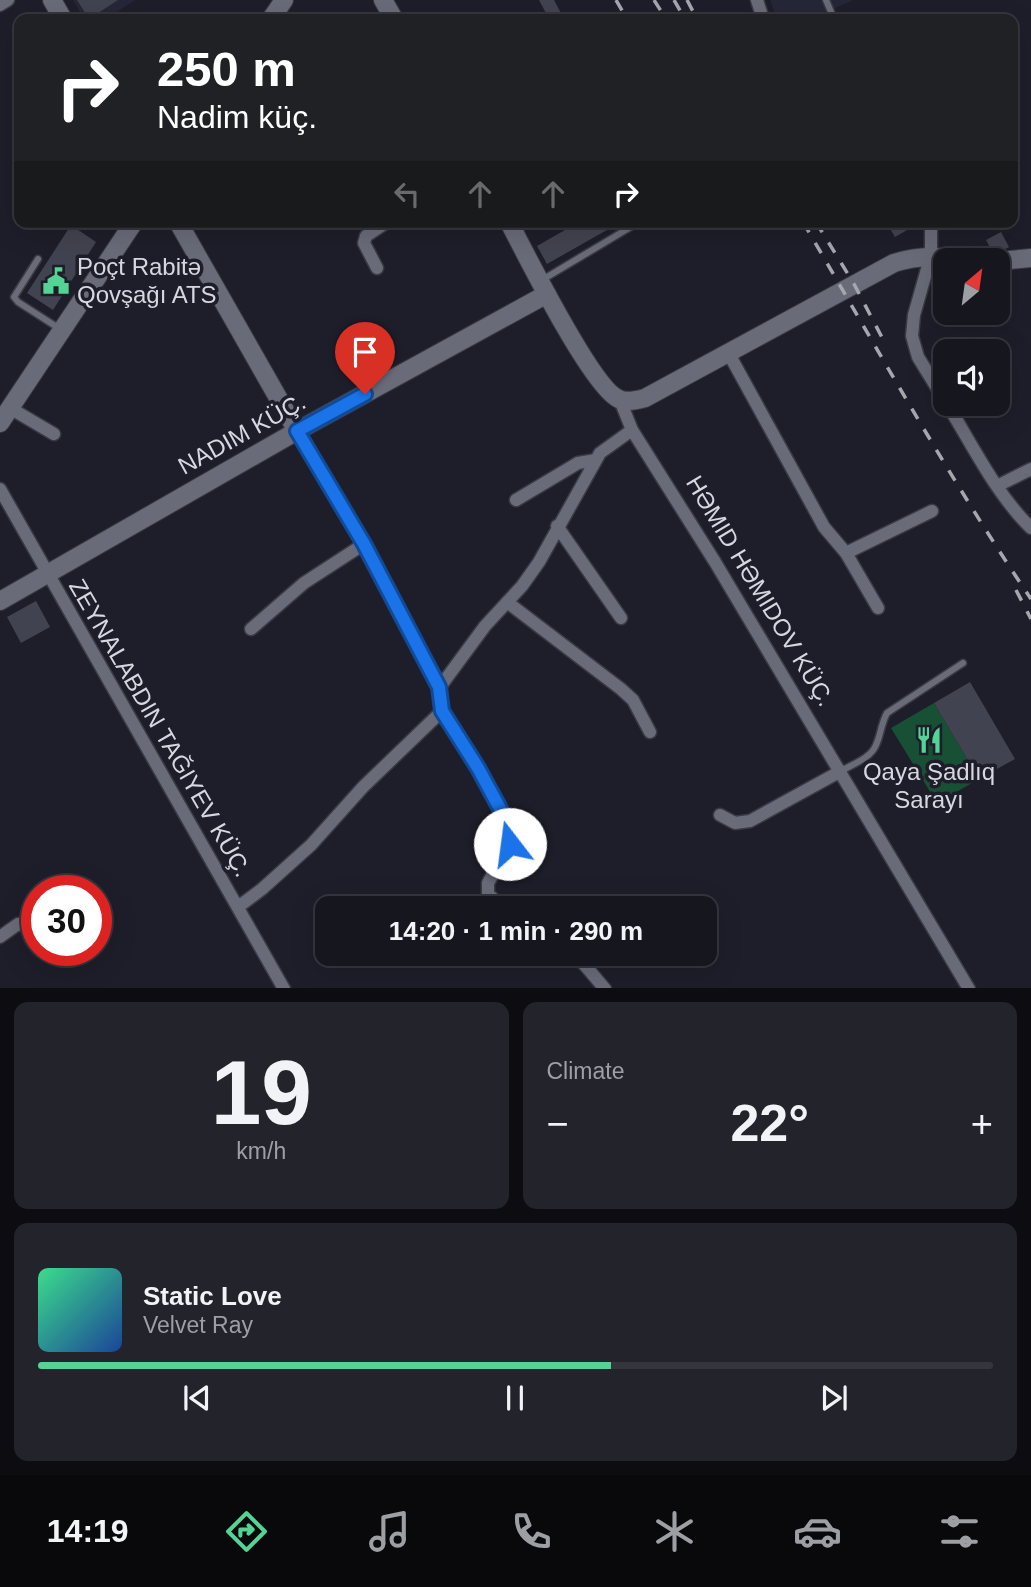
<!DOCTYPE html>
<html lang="en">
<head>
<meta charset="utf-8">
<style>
	body { margin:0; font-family:Helvetica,sans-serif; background:#23232c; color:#f1f3f6; height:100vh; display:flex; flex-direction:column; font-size:26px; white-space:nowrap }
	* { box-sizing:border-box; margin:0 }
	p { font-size:23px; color:#9e9fa4 }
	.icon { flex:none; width:38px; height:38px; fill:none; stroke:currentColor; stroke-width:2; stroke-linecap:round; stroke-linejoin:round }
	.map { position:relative; height:988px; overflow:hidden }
	.sheet { display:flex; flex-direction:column; gap:14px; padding:14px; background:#0c0c11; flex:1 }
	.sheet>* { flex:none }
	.hud { position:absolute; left:14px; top:14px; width:1004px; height:214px; border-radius:14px; box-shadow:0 7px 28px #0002,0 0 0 2px #35353d; background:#202124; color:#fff; overflow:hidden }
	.needle { width:46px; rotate:29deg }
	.buttons { position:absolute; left:933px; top:248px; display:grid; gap:14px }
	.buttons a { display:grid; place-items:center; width:77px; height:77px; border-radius:14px; background:#16161f; box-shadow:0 7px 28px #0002,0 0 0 2px #35353d; font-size:35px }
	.speed { position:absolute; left:21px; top:875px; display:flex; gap:14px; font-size:35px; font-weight:700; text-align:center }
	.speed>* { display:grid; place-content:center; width:91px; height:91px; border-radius:50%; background:#16161f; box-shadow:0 7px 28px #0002,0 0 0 2px #35353d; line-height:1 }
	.speed .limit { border:10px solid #d22; background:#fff; color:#111 }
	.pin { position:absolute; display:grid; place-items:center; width:60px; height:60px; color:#fff; margin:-72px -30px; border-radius:50% 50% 50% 0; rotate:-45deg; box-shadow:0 0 7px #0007 }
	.pin .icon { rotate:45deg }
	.me { position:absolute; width:77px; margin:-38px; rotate:345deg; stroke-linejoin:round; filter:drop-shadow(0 0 5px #0008) }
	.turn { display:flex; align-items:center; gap:24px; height:147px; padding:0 28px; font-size:32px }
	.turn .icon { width:91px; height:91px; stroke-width:2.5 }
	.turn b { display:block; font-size:49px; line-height:60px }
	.lanes { display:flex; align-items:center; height:66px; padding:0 28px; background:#0003; justify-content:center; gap:35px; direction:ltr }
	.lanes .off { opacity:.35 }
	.big { font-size:52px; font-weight:800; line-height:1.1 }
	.sheet .tile { flex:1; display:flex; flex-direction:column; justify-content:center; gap:10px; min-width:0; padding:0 24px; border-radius:14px; background:#23232c }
	.sheet .dial { align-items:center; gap:0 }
	.dial b { font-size:91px; line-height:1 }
	.song { display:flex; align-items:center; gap:21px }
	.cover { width:84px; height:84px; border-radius:10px; background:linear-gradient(135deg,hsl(150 70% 55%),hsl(220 70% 35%)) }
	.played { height:7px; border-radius:4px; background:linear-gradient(90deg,#54d395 60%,#35353d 60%) }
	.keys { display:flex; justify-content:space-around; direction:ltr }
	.heat { display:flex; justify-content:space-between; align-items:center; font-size:38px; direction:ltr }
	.sheet .tiles { flex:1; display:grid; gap:14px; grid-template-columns:1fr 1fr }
	.tile:last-child { grid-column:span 2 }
	.trip { position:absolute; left:315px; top:896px; width:402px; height:70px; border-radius:14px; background:#16161f; box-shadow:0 7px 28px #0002,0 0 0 2px #35353d; font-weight:800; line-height:70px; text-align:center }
	.menu { display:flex; height:112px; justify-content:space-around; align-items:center; background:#09090c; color:#9e9fa4 }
	.menu .icon { width:49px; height:49px }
	.menu .selected { color:#54d395 }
	.menu b { font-size:32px; color:#f1f3f6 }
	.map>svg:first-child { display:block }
	.built { fill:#252637 }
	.green { fill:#185036 }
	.building { fill:#424350 }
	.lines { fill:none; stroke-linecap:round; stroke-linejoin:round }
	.lane-casing { stroke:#393a42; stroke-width:9 }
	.street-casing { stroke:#393a42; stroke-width:15 }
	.secondary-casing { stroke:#393a42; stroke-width:20 }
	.lane { stroke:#6a6b79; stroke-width:6 }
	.street { stroke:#6a6b79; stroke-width:12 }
	.secondary { stroke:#6a6b79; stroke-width:18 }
	.rail { stroke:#a5a6ae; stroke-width:3.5; stroke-dasharray:12 12; stroke-linecap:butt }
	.route-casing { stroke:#114b97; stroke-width:18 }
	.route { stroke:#1a73e8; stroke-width:12 }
	.labels { text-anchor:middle; stroke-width:7; stroke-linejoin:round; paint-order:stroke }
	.poi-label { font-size:24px; fill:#d6d7df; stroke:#1d1e29; text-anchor:start }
	.street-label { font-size:24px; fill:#d6d7df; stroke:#1d1e29 }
</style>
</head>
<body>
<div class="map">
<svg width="1031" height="989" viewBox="0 0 1031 989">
	<rect width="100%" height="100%" fill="#1d1e29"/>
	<path class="built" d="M73 0H135L106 19H84Z
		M770 0H851L852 1 808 19H777Z"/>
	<path class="green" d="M934 703 979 779 937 803 891 728Z"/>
	<path class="building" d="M77 0H118L89 19Z
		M539 0H554L564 19H549Z
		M579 222H621L547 264 537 246Z
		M886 222H921L895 237Z
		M71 225 96 242 53 310 27 293Z
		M1001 232 1009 247 994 255 986 240Z
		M939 266H945V280H939Z
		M36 601 50 627 21 643 7 617Z
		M970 682 1015 759 979 779 934 703Z"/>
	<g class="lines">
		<defs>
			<path id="lane" d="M826 0 834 19
				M38 259 14 297 18 302 60 329
				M542 280 639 222
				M841 771C853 764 871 758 876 745 881 734 881 724 887 713L963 663"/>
			<path id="street" d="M757 0 763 19
				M0 5 8 0
				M931 222V255L914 315 912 336 918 357 945 401
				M377 268 364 243 366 236 387 222
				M729 354 824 527 846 553 878 608
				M620 400 632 430 715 562 969 989
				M947 404C973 446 996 494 1031 528
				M10 408 54 434
				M297 431 364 544 440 687 442 711 478 767 510 830V844L488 883V894L503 908
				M997 486 1031 469
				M0 489 284 989
				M516 500 578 463 596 460
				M557 526 621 618
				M846 553 932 511
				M507 602 621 689 633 700 650 732
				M251 629 304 583 364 544
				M440 687 485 626 522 586 539 562 600 453 632 430
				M720 815 735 823 750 821 841 771
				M238 907 262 889 311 845 363 787 442 711
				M600 908 603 904 611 903 616 908
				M0 937 18 924 25 925 37 937
				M570 954 583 963 605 989"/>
			<path id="secondary" d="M52 0 63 19
				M383 0 394 19
				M271 19 284 0
				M178 222 297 431
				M509 222C525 253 593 389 619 399 627 403 637 400 645 398L894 263C925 253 950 258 981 261
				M998 261 1031 258
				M0 423 134 222
				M0 601 297 431 547 294"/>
		</defs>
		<use href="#lane" class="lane-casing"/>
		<use href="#street" class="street-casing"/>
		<use href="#secondary" class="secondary-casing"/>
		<use href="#lane" class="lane"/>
		<use href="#street" class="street"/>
		<use href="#secondary" class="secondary"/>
		<path class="rail" d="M616 0 627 19
			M654 0 666 19
			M674 0 685 19
			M687 0 697 19
			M803 222C878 350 948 476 1031 599
			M816 222 854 284 887 347
			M1016 590 1031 619"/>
	</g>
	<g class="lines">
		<defs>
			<path id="route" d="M365 394 297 431 364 544 439 687 442 711 478 768 504 816 510 830V844"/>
		</defs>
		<use href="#route" class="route-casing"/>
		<use href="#route" class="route"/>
	</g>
	<defs>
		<symbol id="civic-bare" viewBox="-9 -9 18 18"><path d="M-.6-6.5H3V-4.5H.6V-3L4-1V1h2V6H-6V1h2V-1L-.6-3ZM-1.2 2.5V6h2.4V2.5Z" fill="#54d395" stroke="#1d1e29" stroke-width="2.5" paint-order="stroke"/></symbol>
		<symbol id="restaurant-bare" viewBox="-9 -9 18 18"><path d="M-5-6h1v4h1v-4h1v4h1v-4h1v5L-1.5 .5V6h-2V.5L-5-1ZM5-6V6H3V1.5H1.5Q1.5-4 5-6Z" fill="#54d395" stroke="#1d1e29" stroke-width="2.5" paint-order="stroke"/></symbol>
	</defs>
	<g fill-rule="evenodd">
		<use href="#civic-bare" x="37" y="262" width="38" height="38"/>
		<use href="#restaurant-bare" x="910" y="721" width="38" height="38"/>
	</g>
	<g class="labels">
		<g class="poi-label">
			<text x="77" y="275">Poçt Rabitə<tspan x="77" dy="28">Qovşağı ATS</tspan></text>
			<text x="929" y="780" text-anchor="middle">Qaya Şadlıq<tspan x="929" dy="28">Sarayı</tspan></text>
		</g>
		<g class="street-label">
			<text transform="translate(242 434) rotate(-29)" y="8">NADIM KÜÇ.</text>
			<text transform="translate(760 591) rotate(59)" y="8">HƏMID HƏMIDOV KÜÇ.</text>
			<text transform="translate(160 728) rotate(60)" y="8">ZEYNALABDIN TAĞIYEV KÜÇ.</text>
		</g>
	</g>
</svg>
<div class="buttons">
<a><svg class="needle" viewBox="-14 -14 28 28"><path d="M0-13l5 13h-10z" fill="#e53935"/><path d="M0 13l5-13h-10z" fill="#9e9fa4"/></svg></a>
<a><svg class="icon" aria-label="sound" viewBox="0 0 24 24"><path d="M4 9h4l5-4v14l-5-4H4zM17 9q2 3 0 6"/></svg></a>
</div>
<div class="speed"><div class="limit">30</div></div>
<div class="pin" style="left:365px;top:394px;background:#d93025"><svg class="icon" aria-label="arrive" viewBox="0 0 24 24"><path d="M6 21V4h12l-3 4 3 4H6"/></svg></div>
<svg class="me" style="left:510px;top:844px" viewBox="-20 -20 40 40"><circle r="19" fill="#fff"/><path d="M0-13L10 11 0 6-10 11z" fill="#1a73e8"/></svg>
<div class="trip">14:20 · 1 min · 290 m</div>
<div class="hud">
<div class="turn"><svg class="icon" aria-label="right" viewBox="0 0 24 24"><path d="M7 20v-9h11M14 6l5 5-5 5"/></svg><div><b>250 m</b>Nadim küç.</div></div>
<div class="lanes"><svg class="icon off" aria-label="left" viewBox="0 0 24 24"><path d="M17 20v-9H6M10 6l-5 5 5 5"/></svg><svg class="icon off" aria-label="ahead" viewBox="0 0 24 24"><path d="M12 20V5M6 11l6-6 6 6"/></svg><svg class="icon off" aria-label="ahead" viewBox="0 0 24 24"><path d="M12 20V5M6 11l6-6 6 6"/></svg><svg class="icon" aria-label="right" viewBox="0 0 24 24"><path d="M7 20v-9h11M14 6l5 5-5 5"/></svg></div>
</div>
</div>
<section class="sheet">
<div class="tiles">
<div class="tile dial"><b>19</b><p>km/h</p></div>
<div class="tile"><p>Climate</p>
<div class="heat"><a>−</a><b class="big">22°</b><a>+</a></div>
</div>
<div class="tile">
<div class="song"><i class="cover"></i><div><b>Static Love</b><p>Velvet Ray</p></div></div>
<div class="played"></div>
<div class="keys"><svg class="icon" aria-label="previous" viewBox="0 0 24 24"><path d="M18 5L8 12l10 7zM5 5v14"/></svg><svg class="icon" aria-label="pause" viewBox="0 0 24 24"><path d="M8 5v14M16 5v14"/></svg><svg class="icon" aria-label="next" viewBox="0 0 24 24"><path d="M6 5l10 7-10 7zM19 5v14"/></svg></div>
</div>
</div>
</section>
<nav class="menu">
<b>14:19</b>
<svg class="icon selected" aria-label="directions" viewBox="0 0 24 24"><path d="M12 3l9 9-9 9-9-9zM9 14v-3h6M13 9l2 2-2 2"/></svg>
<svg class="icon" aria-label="music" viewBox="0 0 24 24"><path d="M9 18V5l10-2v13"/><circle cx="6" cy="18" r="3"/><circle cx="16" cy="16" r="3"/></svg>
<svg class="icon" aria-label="phone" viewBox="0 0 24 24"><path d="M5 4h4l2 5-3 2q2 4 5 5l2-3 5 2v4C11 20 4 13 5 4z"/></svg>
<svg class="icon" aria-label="climate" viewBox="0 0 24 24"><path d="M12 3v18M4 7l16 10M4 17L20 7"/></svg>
<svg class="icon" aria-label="car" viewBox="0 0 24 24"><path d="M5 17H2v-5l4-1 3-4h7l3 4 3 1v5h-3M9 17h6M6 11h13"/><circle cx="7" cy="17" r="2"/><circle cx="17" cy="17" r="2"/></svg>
<svg class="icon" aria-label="filters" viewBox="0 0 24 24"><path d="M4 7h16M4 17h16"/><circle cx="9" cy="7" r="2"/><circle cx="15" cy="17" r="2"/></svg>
</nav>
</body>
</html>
